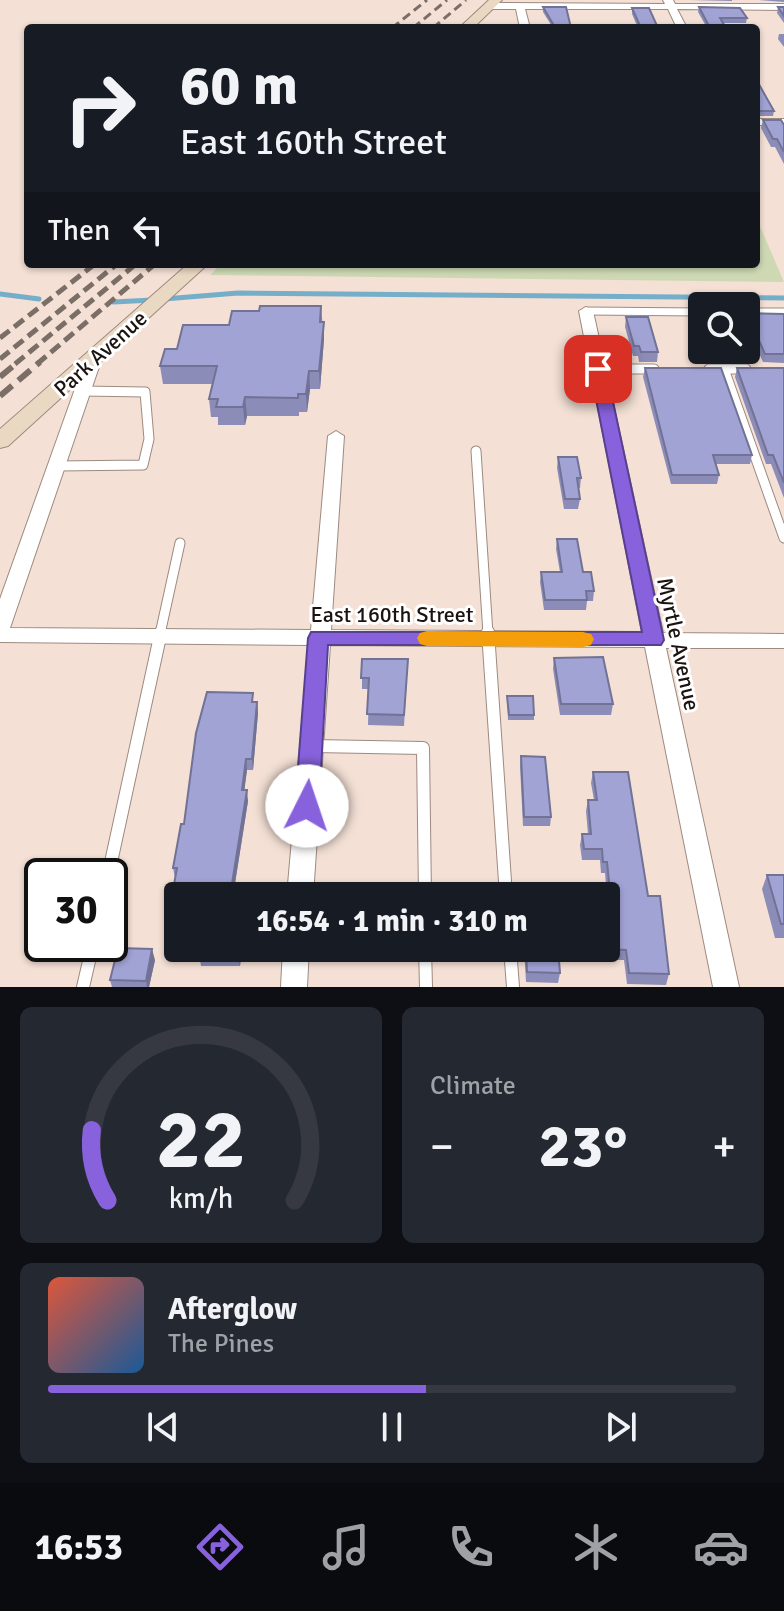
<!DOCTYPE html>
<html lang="en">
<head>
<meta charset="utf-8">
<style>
	body { margin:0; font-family:Signika,sans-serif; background:#242831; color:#f1f3f6; height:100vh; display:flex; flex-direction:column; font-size:30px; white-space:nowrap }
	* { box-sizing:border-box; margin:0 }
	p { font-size:26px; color:#9ea1a6 }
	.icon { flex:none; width:44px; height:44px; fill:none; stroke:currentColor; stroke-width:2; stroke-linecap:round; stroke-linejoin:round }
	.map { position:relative; height:987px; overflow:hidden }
	.panel { display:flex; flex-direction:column; gap:20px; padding:20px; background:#0d0f14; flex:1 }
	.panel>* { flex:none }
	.hud { position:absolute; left:24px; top:24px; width:736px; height:244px; border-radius:8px; box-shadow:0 2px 6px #0004; background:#171b24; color:#f1f3f6; overflow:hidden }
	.fabs { position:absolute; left:688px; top:292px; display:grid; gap:16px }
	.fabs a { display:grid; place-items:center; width:72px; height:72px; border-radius:8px; background:#171b24; box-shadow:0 2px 6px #0004; font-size:40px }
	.speed { position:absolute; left:24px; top:858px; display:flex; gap:16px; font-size:40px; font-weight:700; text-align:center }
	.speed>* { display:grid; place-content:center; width:104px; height:104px; border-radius:50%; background:#171b24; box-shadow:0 2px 6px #0004; line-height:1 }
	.speed .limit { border:4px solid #111; border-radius:12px; background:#fff; color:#111 }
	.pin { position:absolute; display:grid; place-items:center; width:68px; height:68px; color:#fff; margin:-34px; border-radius:16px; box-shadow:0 4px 12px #0006 }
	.me { position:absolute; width:88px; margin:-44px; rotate:4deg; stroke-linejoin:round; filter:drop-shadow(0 0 6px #0008) }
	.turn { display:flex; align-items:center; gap:28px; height:168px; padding:0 24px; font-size:36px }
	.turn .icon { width:104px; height:104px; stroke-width:2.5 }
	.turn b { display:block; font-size:56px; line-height:68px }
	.then { display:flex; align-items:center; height:76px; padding:0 24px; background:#0003; gap:16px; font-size:30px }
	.big { font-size:60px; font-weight:700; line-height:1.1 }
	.panel .card { flex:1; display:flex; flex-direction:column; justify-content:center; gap:12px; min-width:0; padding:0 28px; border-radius:12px; background:#242831 }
	.panel .dial { align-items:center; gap:0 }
	.dial svg { height:208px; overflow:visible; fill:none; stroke:#363941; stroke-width:7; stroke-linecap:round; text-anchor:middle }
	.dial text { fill:#f1f3f6; stroke:none }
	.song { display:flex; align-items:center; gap:24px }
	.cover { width:96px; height:96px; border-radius:12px; background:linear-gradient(135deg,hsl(10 70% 55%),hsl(210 70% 35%)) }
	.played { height:8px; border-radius:4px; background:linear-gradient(90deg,#8862dd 55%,#363941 55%) }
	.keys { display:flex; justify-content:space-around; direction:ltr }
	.heat { display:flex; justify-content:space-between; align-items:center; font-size:44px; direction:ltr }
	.panel .tiles { flex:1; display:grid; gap:20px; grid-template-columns:1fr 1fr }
	.card:last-child { grid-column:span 2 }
	.trip { position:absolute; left:164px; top:882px; width:456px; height:80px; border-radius:8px; background:#171b24; box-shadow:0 2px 6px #0004; font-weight:700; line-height:80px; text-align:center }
	.menu { display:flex; height:128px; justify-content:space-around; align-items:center; background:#090b0e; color:#9ea1a6 }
	.menu .icon { width:56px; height:56px }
	.menu .current { color:#8862dd }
	.menu b { font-size:36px; color:#f1f3f6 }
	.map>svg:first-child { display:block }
	.green { fill:#ced9b4 }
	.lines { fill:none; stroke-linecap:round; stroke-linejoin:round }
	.stream { stroke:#75aec9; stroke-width:5 }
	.lane-far2-casing { stroke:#9d8a80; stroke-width:9 }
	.lane-far1-casing { stroke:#9d8a80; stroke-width:11 }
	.lane-casing { stroke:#9d8a80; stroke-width:14 }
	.street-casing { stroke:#9d8a80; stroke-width:2 }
	.secondary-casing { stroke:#9d8a80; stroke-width:2 }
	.lane-far2 { stroke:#fff; stroke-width:7 }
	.lane-far1 { stroke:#fff; stroke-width:9 }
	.lane { stroke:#fff; stroke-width:12 }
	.street { fill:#fff; fill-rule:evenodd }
	.secondary { fill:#e9d8c2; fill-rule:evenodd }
	.rail-far2 { stroke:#7b6e67; stroke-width:3; stroke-dasharray:9 5; stroke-linecap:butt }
	.rail-far1 { stroke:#7b6e67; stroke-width:5; stroke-dasharray:12 6; stroke-linecap:butt }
	.rail { stroke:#7b6e67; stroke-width:6; stroke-dasharray:16 8; stroke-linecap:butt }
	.wall { fill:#8b8cb7 }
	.shaded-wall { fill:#717295 }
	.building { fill:#a2a3d5; stroke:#717295; stroke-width:2 }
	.route { fill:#8862dd; stroke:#584090; stroke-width:2 }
	.slow { fill:#f59e0b }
	.labels { text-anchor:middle; stroke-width:6; stroke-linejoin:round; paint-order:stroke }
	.street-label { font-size:22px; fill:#1a1310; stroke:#fff }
</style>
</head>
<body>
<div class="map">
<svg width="784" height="987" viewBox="0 0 784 987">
	<rect width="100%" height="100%" fill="#f4e0d5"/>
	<path class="green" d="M756 217 784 282 210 275 221 264H756Z"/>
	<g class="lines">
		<path class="stream" d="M0 294 39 299
			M164 299 238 293 784 298
			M113 302 153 300"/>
		<defs>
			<path id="lane-far2" d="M586 311 702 312
				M746 312H784"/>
			<path id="lane-far1" d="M598 369H654
				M709 369H746
				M724 369 784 538
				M476 451 488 634
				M57 466 143 465 149 439 145 392 83 391
				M160 634 180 543"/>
			<path id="lane" d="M488 632 506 896
				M314 746 423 748 425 896
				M108 876 161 632
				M425 948 426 987
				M510 948 513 987
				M83 987 93 944"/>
			<path id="street" d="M663 0H673L675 4H784V10L677 9 687 28H677L668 9H525L530 28H520L516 9H490L485 6 490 3 665 4Z
				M756 119H784V125H756Z
				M586 307 593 311 663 633 784 634V648H666L739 987H713L645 647 330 645 313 896H287L309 645 0 642V599L86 358 94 353 102 358 10 628 311 630 328 436 336 431 344 436 331 630 642 632 579 311Z
				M283 948H309L307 987H281Z"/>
			<path id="secondary" d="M489 0H502L473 28H459Z
				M188 264H208L8 446 0 448V429Z"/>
		</defs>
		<use href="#lane-far2" class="lane-far2-casing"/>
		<use href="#lane-far1" class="lane-far1-casing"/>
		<use href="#lane" class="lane-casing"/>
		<use href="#street" class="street-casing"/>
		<use href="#secondary" class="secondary-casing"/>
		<use href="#lane-far2" class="lane-far2"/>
		<use href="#lane-far1" class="lane-far1"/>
		<use href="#lane" class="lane"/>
		<use href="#street" class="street"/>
		<use href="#secondary" class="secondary"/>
		<path class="rail-far2" d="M392 28 427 0
			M413 28 447 0
			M433 28 466 0"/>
		<path class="rail-far1" d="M0 338 95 264
			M0 359 117 264
			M15 364 136 264
			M37 364 155 264"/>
		<path class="rail" d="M0 377 18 362
			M0 396 40 362"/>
	</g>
	<path class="wall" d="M691 0H732V1Z
		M759 0H784V2Z
		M543 7 571 28H553L543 12Z
		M699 7 747 18 746 23H723L726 28H707L698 12Z
		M778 7H784V23L777 13Z
		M632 8 658 28H638L632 14Z
		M779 34H784V47L778 39Z
		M756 79 774 111 773 116H756Z
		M763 120 784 125V164L775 147H771L761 128Z
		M321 306 324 339 320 389H310L307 412H299V416H247L245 425H218V417H211L209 399 212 384H163L160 366 177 349 259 311Z
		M747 313 784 314V363L763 362 746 324Z
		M626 317 658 352 657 362H639L638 356H633L625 327Z
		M695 340 719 357 718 362H700L694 344Z
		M645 368 752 455 750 464H716L719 475 717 484H671L643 377Z
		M737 368H784V498L771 464H766L735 377Z
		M558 457 581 478 580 488H578L580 499 578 509H564L557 468Z
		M557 539 583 572 594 591 593 601H587L586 610H544L540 582 541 572H560L556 549Z
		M554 658 613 704 611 715H560L553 669Z
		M362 659H408L404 726 368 725 369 689H362Z
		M507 696 534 715V720H508Z
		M254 702H257L258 713 253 770H247L244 790 248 801 233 896H178V934L169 933 167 923 175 878 173 868 184 824Z
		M521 756 551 817 550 826H523L520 766Z
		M593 772 648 896 669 974 666 985 627 984 624 960H605L604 948H606V932H610L605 873H601L600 860H582L580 845 582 834H588L586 811 588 800H594L591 783Z
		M767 875H784V938H775L762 889Z
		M242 948 240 966H201L199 955Z
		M524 948H558L560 973 558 983 526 982Z
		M155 960 149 987H112L110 980Z"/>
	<path class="shaded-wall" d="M324 322V339L320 389 319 371Z
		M309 371 310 389 307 412 306 394Z
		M245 397 247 416 245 425 243 407Z
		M257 702 258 713 253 770 252 759Z
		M246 759 247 770 243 801 242 790Z
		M247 790 248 801 233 896H230Z
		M239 948H242L240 966 238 956Z
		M152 949 155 960 149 987H147L146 981Z"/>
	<path class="building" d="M543 7H566L571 28H555L553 24Z
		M699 7 740 8 747 18H720L726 28H710Z
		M778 7H784V16Z
		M632 8H649L658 28H641Z
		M756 79 774 111H756Z
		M763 120H781L784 125V152L777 139H773Z
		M260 306H321L320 322H324L319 371H309L306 394H298V398L245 397 243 407H216L218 399H209L217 366H160L165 349H177L183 325H229L232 311H259Z
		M747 313 784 314V354H765Z
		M626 317H648L658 352H641L639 346H634Z
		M695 340H702V350H717L719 357H701Z
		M645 368H721L752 455H713L719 475H672Z
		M737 368H784V483L773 455H768Z
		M558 457H577L581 478H577L580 499H565Z
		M557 539H577L583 572H591L594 591H586L587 600H545L541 572H562Z
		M603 657 613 704H561L554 658Z
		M362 659H408L404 715 367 714 369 678H361Z
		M207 692 253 693 252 702H257L252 759H246L242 790H247L230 896H178V923H167L177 868H173L181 824H184L196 733Z
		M507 696H533L534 715H509Z
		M521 756 545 757 551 817H524Z
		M593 772H628L648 896H660L669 974 629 973 626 950 607 949 606 932H614L607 862H603L602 849H584L582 834H591L588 800H597Z
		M767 875H784V924H781Z
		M527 888H566L567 896H528Z
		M118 948 152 949 146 981 110 980Z
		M200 948H239L238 956 199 955Z
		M526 948H558L560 973 527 972Z"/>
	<path class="route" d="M598 364 606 369 664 640 661 645H328L319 806 315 813 307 816 298 813 295 806 308 638 311 632H642L590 369Z"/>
	<path class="slow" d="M427 631 583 632 591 634 594 639 591 645 583 647 427 646 420 644 417 638 420 633Z"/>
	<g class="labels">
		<g class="street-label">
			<text transform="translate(100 353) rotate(-42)" y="8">Park Avenue</text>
			<text x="392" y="622">East 160th Street</text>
			<text transform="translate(679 644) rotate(78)" y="8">Myrtle Avenue</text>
		</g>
	</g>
</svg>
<div class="fabs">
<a><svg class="icon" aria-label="search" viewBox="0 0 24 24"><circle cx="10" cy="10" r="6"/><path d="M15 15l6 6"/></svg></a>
</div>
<div class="speed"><div class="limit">30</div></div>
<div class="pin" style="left:598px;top:369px;background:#d93025"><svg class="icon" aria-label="arrive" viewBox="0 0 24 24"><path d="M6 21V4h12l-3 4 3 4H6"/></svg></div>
<svg class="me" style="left:307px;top:806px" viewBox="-20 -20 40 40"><circle r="19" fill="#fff"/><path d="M0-13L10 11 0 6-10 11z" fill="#8862dd"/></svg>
<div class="trip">16:54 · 1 min · 310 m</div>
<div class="hud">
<div class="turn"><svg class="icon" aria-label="right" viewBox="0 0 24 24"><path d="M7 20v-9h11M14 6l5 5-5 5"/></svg><div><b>60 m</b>East 160th Street</div></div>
<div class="then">Then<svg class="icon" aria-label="left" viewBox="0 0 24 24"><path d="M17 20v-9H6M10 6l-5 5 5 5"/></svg></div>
</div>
</div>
<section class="panel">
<div class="tiles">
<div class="card dial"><svg viewBox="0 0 100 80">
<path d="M14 69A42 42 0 1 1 86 69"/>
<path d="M14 69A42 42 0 0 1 8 42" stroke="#8862dd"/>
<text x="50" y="56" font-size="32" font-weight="700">22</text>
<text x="50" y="72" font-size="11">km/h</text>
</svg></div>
<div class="card"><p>Climate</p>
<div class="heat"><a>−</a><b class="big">23°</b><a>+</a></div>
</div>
<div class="card">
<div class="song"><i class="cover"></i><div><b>Afterglow</b><p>The Pines</p></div></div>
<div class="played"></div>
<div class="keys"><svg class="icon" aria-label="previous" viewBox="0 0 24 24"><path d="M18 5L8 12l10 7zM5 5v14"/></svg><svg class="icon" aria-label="pause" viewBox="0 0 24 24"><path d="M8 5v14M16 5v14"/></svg><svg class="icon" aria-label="next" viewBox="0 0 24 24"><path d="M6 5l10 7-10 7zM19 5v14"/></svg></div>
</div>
</div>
</section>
<nav class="menu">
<b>16:53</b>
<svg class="icon current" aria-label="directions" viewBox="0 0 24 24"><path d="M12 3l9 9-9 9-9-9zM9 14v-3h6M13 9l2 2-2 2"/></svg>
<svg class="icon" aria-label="music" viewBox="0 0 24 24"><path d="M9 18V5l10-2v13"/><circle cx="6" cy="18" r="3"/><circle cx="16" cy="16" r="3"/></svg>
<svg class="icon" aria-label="phone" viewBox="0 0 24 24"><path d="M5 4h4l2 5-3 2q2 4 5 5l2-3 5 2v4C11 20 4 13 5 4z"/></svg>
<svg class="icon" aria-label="climate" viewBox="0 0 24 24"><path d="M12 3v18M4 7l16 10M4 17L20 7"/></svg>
<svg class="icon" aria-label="car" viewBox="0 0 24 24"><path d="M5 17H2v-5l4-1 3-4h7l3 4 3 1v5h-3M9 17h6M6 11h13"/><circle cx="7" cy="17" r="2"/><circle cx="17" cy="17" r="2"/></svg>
</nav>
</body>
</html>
